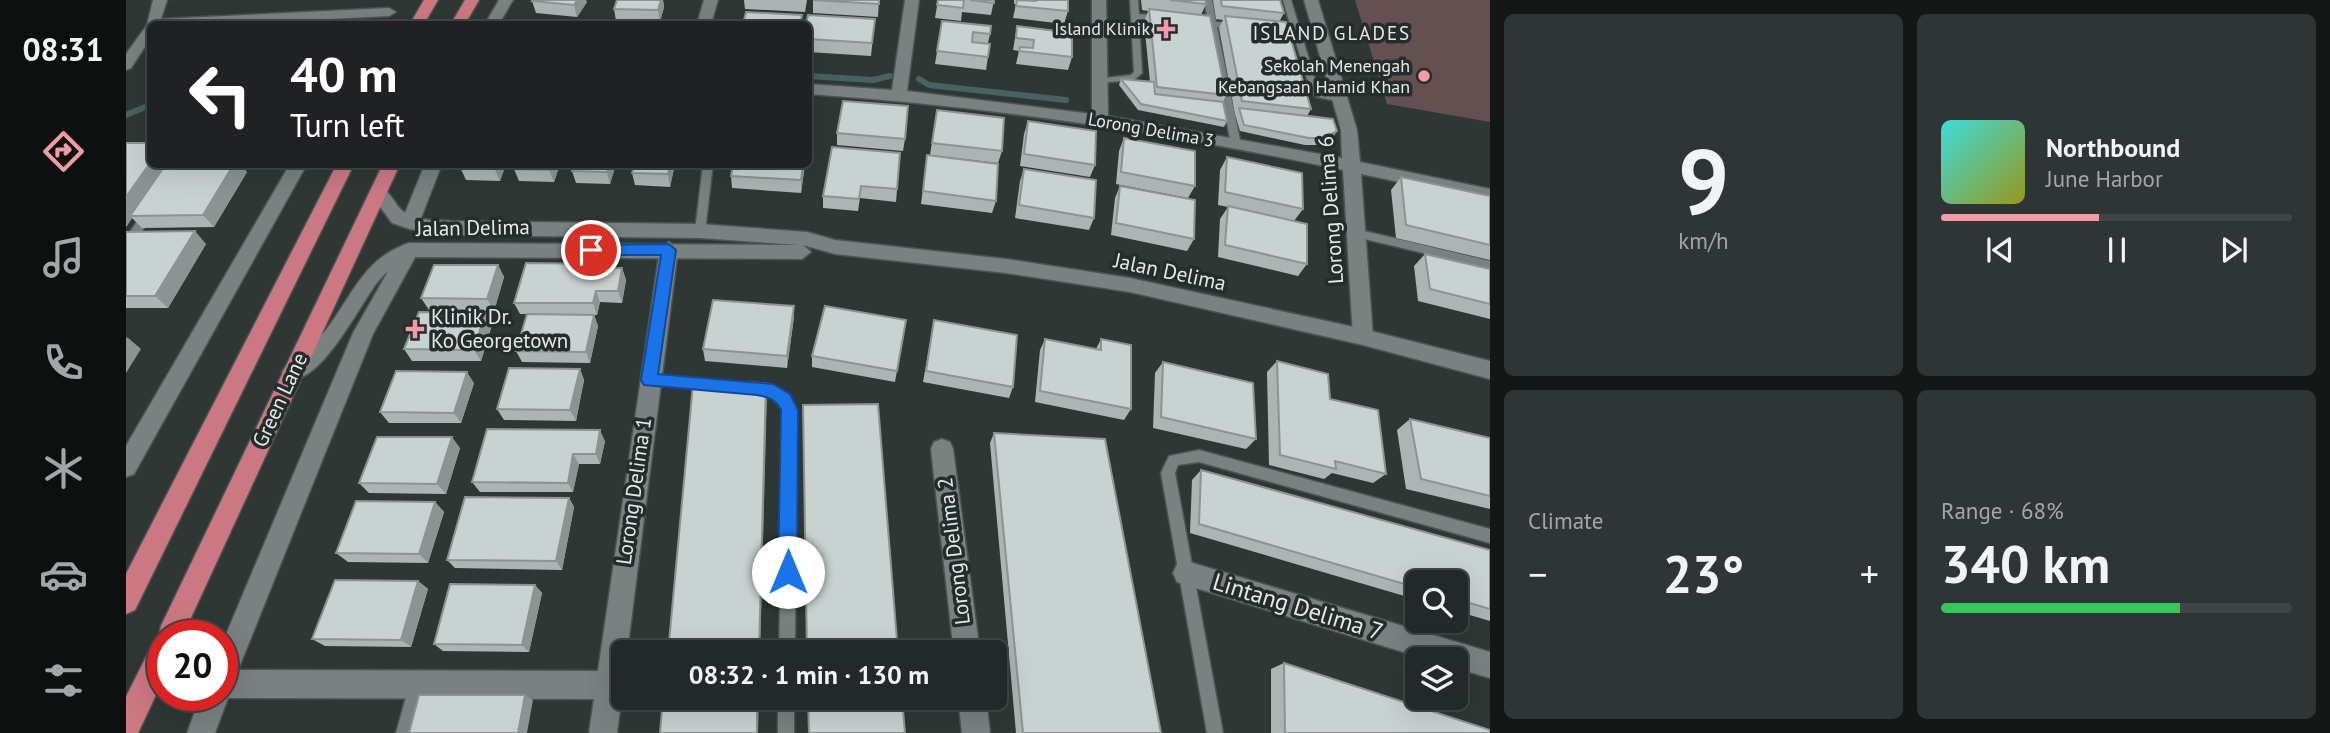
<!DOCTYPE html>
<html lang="en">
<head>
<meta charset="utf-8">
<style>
	body { margin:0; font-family:"PT Sans",sans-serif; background:#2f3534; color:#f1f3f6; height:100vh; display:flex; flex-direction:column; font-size:26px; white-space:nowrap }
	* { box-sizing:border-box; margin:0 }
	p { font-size:23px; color:#a3a6a8 }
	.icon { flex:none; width:38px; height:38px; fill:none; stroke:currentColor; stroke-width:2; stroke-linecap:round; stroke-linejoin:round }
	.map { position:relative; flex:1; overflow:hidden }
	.drawer { display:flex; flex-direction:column; gap:14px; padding:14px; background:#131716; width:840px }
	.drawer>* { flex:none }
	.hud { position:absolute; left:21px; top:21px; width:665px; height:147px; border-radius:10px; box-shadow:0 7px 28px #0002,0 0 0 2px #404545; background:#202124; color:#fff; overflow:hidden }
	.tools { position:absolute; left:1279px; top:570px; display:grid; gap:14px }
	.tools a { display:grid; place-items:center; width:63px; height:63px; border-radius:10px; background:#232928; box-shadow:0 7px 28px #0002,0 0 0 2px #404545; font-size:35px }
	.speed { position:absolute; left:21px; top:620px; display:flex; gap:14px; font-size:35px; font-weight:700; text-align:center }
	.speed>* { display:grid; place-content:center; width:91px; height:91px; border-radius:50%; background:#232928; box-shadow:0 7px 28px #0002,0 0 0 2px #404545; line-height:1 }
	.speed .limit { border:10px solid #d22; background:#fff; color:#111 }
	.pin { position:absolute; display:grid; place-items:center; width:60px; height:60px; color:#fff; margin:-30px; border:4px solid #fff; border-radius:50%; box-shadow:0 2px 7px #0007 }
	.me { position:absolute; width:77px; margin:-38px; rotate:0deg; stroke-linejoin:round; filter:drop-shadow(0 0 5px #0008) }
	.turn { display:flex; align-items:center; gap:24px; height:147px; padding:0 28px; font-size:32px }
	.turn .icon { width:91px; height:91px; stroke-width:2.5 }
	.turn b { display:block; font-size:49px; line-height:60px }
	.big { font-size:52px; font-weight:700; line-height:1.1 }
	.drawer .card { flex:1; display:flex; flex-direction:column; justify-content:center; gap:10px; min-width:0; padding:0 24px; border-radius:10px; background:#2f3534 }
	.drawer .dial { align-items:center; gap:0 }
	.dial b { font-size:91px; line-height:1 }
	.song { display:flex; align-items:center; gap:21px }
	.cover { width:84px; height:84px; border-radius:10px; background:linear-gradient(135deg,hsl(180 70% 55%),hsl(60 70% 35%)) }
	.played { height:7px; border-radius:4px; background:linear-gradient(90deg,#f49aa4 45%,#404545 45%) }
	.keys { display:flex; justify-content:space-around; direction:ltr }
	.heat { display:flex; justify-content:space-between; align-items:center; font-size:38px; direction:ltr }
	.charge { height:10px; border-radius:5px; background:linear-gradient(90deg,#34c759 68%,#404545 0) }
	.drawer .tiles { flex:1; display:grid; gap:14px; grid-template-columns:repeat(2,1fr) }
	.trip { position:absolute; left:485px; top:640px; width:396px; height:70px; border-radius:10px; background:#232928; box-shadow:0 7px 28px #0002,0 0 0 2px #404545; font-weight:700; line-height:70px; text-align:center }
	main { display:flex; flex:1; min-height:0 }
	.dock { display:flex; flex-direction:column; width:126px; justify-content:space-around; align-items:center; background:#0e1010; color:#a3a6a8 }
	.dock .icon { width:49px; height:49px }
	.dock .selected { color:#f49aa4 }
	.dock b { font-size:32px; color:#f1f3f6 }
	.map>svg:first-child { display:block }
	.green { fill:#644f51 }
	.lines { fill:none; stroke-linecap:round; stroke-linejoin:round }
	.stream { stroke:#45635f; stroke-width:6 }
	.service-casing { stroke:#4d5352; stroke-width:3 }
	.minor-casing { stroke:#4d5352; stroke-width:3 }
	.tertiary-casing { stroke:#4d5352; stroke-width:3 }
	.trunk-casing { stroke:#4d5352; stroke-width:3 }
	.service { fill:#798280; fill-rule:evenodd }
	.minor { fill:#798280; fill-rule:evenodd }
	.tertiary { fill:#798280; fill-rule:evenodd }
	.trunk { fill:#cc7882; fill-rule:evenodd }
	.wall { fill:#acb5b3 }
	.shaded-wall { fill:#8c9392 }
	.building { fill:#c8d2d0; stroke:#8c9392; stroke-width:2 }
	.route { fill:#1a73e8; stroke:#114b97; stroke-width:2 }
	.poi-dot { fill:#f49aa4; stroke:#252c2b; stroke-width:2.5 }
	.labels { text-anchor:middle; stroke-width:7; stroke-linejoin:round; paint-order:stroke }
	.far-poi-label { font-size:18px; fill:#e5eae9; stroke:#252c2b; text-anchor:end }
	.far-street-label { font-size:18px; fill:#e5eae9; stroke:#252c2b }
	.far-neighbourhood-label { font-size:19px; letter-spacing:2px; fill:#e5eae9; stroke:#252c2b }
	.street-label { font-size:21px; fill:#e5eae9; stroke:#252c2b }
	.poi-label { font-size:21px; fill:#e5eae9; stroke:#252c2b; text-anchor:start }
	.near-street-label { font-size:24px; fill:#e5eae9; stroke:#252c2b }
</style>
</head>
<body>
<main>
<nav class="dock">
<b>08:31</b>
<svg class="icon selected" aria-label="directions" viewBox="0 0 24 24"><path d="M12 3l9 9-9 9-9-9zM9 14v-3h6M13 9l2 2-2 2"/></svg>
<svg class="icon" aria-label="music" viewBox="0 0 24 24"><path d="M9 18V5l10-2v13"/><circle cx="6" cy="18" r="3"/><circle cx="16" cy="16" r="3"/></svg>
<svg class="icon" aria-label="phone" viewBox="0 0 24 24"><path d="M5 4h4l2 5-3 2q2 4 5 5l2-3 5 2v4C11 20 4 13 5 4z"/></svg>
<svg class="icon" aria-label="climate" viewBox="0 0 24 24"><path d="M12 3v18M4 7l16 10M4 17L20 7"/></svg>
<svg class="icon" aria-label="car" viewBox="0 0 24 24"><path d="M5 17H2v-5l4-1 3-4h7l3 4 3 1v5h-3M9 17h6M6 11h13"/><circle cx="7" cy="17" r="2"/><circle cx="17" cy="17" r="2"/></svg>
<svg class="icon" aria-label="filters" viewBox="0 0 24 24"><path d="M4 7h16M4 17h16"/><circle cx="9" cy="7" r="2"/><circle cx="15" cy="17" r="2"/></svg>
</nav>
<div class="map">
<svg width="1364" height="733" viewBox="0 0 1364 733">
	<rect width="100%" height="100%" fill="#2f3735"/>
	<path class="green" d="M1229 0H1364V122L1261 104Z"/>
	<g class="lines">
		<path class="stream" d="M682 76 747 80 764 76
			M793 79 803 85 940 100
			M0 115 24 105"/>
		<defs>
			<path id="service" d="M1004 0H1012L1013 14 1034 16 1038 18 1034 20 1013 19 1016 73 1008 80 971 83V79L1005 75 1008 72Z
				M1078 0H1086L1090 22 1110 23 1114 26 1110 29 1091 27 1115 145 1110 148 1105 145 1083 26 1069 25 1065 22 1069 19 1082 21Z
				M1157 0H1165L1192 89 1197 93 1216 98V102L1191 97 1185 92 1167 33 1146 32 1142 29 1146 26 1165 28Z
				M577 164H587L579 231 574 235 569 231Z
				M23 208 28 212 4 250 0 251V238L19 209Z
				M1230 229 1364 261V269L1226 236 1225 233Z
				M523 375 589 380 593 381 595 385 593 389 589 390 523 385 519 384 517 380 519 376Z
				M625 382C646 384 660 390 670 410L669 653H653L658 411 644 396 621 391 619 387 621 383Z
				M1073 450 1364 529V543L1073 462 1052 465 1049 473 1097 733H1081L1035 473 1043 456Z
				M292 675 298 677 300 683 286 733H270L284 683 286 677Z
				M652 698H668V733H652Z"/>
			<path id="minor" d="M27 0H41L35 19 263 8 270 12 263 16 102 24H24V39L5 68 0 70V54L21 25Z
				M373 0H387L373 24H359Z
				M578 0H592L585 24H571Z
				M779 0H793L781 91 966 114V0H980L982 116 1216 158 1215 130 1178 0H1192L1231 130 1234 162 1364 189V201L1235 174 1247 337 1244 343H1230L1227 337 1217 170C1040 133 863 106 682 94V84L766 90Z
				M164 164H181L8 474 0 477V446Z
				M299 164H316L293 223 284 229 275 223Z
				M543 242 552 249 501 653H497V686L491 733H463L468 699 102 698 89 733H61L75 695H96V644L227 333 277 245 284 243 293 250 247 334 112 670 472 671 534 249Z
				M816 439 824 442 827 449 854 653H828L805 449 808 442Z
				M1060 561 1364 652V678L1330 668V660H1303L1060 585 1051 582 1047 573 1051 564Z
				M832 698H860L864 733H836Z"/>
			<path id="tertiary" d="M253 187C266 191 269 208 281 214 292 221 313 220 326 221L574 224 681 232 709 240 880 259 1004 278 1237 329 1364 361V379L1237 345 1004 292 880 273 709 254 677 245 685 252 676 259 286 257C274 262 263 269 254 279 236 299 194 390 160 378L156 372 160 366C173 354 188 343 200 330 227 295 238 257 284 243L673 245 574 238 326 235 284 229 266 223 247 197 244 193 247 189Z"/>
			<path id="trunk" d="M298 0H312L298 24H284Z
				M339 0H353L339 24H325Z
				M211 164H228L9 610 0 614V574Z
				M257 164H274L57 635H37V680L12 733H0V697L28 641 32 639 35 626Z"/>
		</defs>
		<use href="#service" class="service-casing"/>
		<use href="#minor" class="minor-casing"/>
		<use href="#tertiary" class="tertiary-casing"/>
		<use href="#trunk" class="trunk-casing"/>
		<use href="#service" class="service"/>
		<use href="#minor" class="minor"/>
		<use href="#tertiary" class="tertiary"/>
		<use href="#trunk" class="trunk"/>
	</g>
	<path class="wall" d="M491 0H537L538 7 534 22 490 21 488 9Z
		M618 0H681L679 12 619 9Z
		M687 0H753L752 17 687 13Z
		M812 0H868L865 15 836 12 835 21 809 18Z
		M888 0H942V11L938 24 887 18 890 4H888Z
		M1015 0H1079L1080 4 1075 15 1100 95 1097 102 1101 121 1098 127 1012 110 993 85 995 79 1024 82 1018 22 1022 11 1016 10Z
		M1087 0H1154L1158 13 1153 22 1185 109 1181 116 1207 138 1194 145H1179L1114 131 1109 114 1093 28 1097 20 1090 19Z
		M406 1 461 2 451 17 410 13Z
		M749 19 745 56 682 52V24Z
		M816 21 864 34 862 43V57L860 70 809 64Z
		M891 26 946 57 942 70 890 64 893 51 887 50Z
		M811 110 876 151 872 163 804 155Z
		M902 121 969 165 964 177 894 166 898 134Z
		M711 133 779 139 777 151 711 145Z
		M998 138 1069 186 1062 198 990 184 993 151Z
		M0 143 24 164 121 172 88 227 16 228 6 218 0 227Z
		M774 153 770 202 734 198 732 211 697 208V196Z
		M801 155 870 201 866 213 795 204Z
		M1101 157 1177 209 1168 221 1181 264 1172 276 1092 257 1094 219 1102 207 1092 205 1094 170Z
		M380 164 374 181 340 180 334 167Z
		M434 164 428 182 393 181 388 169Z
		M490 164 484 184 450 183 446 171Z
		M509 164H549L544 187 509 185 506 173Z
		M679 164 675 193 606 188 605 176Z
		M898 169 968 218 963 230 889 218 894 181Z
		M1275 177 1364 196V260L1270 238 1265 190Z
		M994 186 1068 239 1061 251 985 235 989 198Z
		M0 232 80 244 42 308H0Z
		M1299 254 1364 269V319L1292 301 1288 266Z
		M372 265 378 277 368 311 303 310 295 298Z
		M477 268H496L500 280 496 303 474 302 471 315H468L472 326 464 363 396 362 390 351 401 314H394L388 303Z
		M668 317 661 368 579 361 577 349Z
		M780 320 769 382 686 367V356Z
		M808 320 887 387 883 398 797 382Z
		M366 325 355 361H286L278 349Z
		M919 339 970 349 975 339 1005 409 998 420 909 402 914 350Z
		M1151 361 1204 399 1260 474 1247 483 1206 473 1198 479 1143 465 1141 372Z
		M1037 362 1130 439 1120 449 1027 428 1029 373Z
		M454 369 458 380 450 421 378 420 371 409Z
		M348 383 335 423H263L254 412Z
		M1284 419 1364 438V509L1280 489 1271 430Z
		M868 433 1035 733H890L864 443Z
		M479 441 474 464H453L447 492H354L346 482Z
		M334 448 320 494 243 493 233 483Z
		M1075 470 1364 550V621L1330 611V583H1292V600L1064 533 1066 480Z
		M443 498 448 507 436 570 329 568 321 560Z
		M309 502 318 512 302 563 222 562 210 553Z
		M292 581 302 589 285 647 199 646 186 639Z
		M409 585 416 593 403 652 317 651 308 644Z
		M1158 663 1364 733H1145V669Z"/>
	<path class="shaded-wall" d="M451 0H460L461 2 451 17 448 5Z
		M535 0H537L538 7 534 22 532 10Z
		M687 99V112L682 142V130Z
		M1211 131 1207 138 1194 145 1198 138Z
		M24 163V164H44L4 216 6 218 0 227V197Z
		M108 164H115L121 172 88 227 77 215Z
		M370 164H380L374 181 368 168Z
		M425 164H434L428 182 423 170Z
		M483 164H490L484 184 481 172Z
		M544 164H549L544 187 542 174Z
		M677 164H679L675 193V180Z
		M69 231 80 244 42 308 29 296Z
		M372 265 378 277 368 311 361 299Z
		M496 268 500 280 496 303 492 291Z
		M470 291 474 302 471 315 467 303Z
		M668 306V317L661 368V356Z
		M359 313 366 325 355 361 348 350Z
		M468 315 472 326 464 363 460 352Z
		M1 337 15 349 0 373V339Z
		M454 369 458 380 450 421 444 410Z
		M341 372 348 383 335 423 328 413Z
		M640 383 641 394 634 653H633Z
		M474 430 479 441 474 464 470 454Z
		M326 437 334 448 320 494 311 484Z
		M447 454 453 464 447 492 442 483Z
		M443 498 448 507 436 570 430 561Z
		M309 502 318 512 302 563 293 554Z
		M292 581 302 589 285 647 275 640Z
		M409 585 416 593 403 652 396 645Z
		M399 695 407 700 401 733H392Z
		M631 698H633L632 733H631Z"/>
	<path class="building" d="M407 0H451L448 5 406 1Z
		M491 0H535L532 10 488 9Z
		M687 0H753V4Z
		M812 0H838L837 8 811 5Z
		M844 0H868V3Z
		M891 0 910 1V0H942V11L890 6Z
		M1044 0H1079L1080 4Z
		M1095 0H1154L1158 13 1096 6Z
		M1023 9 1084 16 1100 95 1031 87Z
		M620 12 676 15 674 24H617Z
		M682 15 749 19 746 43 682 39V24H680Z
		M1099 16 1160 22 1185 109 1116 101Z
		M816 21 865 26 864 34 847 32 846 42 864 44 862 57 811 51Z
		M891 26 946 33V57L893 51 894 47 907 48 908 40 890 38Z
		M995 79 1028 82 1029 94 1097 102 1101 121 1015 104Z
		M682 99H687L682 130Z
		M717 101 782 106 779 139 711 133Z
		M1113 108 1207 119 1211 131 1198 138H1183L1118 125Z
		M811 110 878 118 876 151 806 143Z
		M902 121 970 131 969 165 898 154Z
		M998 138 1069 151V186L995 172Z
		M0 143H24V163L0 197Z
		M706 147 774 153 771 189 735 186 733 199 697 196Z
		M801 155 872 164 870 201 797 191Z
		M1101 157 1176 173 1177 209 1099 192Z
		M40 164H108L77 215 4 216Z
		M335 164H370L368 168 334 167Z
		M390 164H425L423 170 388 169Z
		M448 164H483L481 172 446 171Z
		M509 164H544L542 174 506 173Z
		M607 164H677L675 180 605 176Z
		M898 169 970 180 968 218 893 205Z
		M1275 177 1364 196V245L1280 225Z
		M994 186 1069 200 1068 239 990 223Z
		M1102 206 1181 224V264L1099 245Z
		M69 231 29 296H0V232Z
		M1299 254 1364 269V304L1304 289Z
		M400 263 476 264 475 268H496L492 291H470L467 303H388Z
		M308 265H372L361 299 295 298Z
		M587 300 668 306 661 356 577 349Z
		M699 306 780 320 771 371 686 356Z
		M293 312 359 313 348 350 278 349Z
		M401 314 468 315 460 352 390 351Z
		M808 320 891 335 887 387 800 371Z
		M919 339 975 350V339L1005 345V409L914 391Z
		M1151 361 1202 374 1204 399 1252 410 1260 474 1209 461 1210 469 1154 455Z
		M1037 362 1127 383 1130 439 1035 417Z
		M383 368 454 369 444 410 371 409Z
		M270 371 341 372 328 413 254 412Z
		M640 383 633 653H542L567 384Z
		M752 404 772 653H681L677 405Z
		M1284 419 1364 438V496L1295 479Z
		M361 429 474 430 470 454H447L442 483 346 482Z
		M868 433 979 439 1035 733H897Z
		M251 437H326L311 484 233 483Z
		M1075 470 1364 550V609L1330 599V583H1292V588L1073 524Z
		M339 497 443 498 430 561 321 560Z
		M230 501 309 502 293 554 210 553Z
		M209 580 292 581 275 640 186 639Z
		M324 584 409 585 396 645 308 644Z
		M1158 663 1364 730V733H1159Z
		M293 695H399L392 733H283Z
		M537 698H631V733H534Z
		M682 698H776L779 733H683Z"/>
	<path class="route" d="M543 244 550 250 532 374 647 384 664 394 672 410 671 572 668 578 662 581 655 578 652 572 655 410C650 399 642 397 631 395L518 385 515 380 535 255H465L458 250 465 245Z"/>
	<g class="poi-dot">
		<path d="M1036.5 18.5h7v7h7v7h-7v7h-7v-7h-7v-7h7z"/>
		<circle cx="1298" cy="76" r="7"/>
		<path d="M285.5 318.5h7v7h7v7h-7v7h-7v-7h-7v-7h7z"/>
	</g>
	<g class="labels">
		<g class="far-poi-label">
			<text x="1024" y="35">Island Klinik</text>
			<text x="1284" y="72">Sekolah Menengah<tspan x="1284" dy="21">Kebangsaan Hamid Khan</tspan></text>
		</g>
		<g class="far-street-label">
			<text transform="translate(1025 130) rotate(10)" y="6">Lorong Delima 3</text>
		</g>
		<g class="far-neighbourhood-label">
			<text x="1206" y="40">ISLAND GLADES</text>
		</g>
		<g class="street-label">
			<text transform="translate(1205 210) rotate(-94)" y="7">Lorong Delima 6</text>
			<text transform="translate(347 228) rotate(-1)" y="7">Jalan Delima</text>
			<text transform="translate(1044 272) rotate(12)" y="7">Jalan Delima</text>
			<text transform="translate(154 400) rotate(-65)" y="7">Green Lane</text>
			<text transform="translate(508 491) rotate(-82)" y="7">Lorong Delima 1</text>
			<text transform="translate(828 551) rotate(-97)" y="7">Lorong Delima 2</text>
		</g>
		<g class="poi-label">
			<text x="305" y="324">Klinik Dr.<tspan x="305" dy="24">Ko Georgetown</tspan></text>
		</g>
		<g class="near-street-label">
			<text transform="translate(1172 607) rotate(17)" y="8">Lintang Delima 7</text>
		</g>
	</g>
</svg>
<div class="tools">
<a><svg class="icon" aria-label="search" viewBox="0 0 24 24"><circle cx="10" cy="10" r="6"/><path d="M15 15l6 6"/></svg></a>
<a><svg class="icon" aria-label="layers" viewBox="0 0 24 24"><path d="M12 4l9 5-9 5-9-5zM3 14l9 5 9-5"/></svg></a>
</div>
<div class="speed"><div class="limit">20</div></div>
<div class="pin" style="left:465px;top:250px;background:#d93025"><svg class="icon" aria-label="arrive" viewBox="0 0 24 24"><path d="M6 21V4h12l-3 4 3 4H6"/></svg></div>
<svg class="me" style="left:662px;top:572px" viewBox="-20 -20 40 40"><circle r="19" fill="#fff"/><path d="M0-13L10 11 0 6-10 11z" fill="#1a73e8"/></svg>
<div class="trip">08:32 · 1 min · 130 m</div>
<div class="hud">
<div class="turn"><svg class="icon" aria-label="left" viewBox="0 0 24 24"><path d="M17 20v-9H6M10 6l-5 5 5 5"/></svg><div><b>40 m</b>Turn left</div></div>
</div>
</div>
<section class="drawer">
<div class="tiles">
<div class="card dial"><b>9</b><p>km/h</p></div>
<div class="card">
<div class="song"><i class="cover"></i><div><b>Northbound</b><p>June Harbor</p></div></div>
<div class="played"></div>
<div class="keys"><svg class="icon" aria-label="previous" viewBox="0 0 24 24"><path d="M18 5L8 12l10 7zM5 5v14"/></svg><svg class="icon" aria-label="pause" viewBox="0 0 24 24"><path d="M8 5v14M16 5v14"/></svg><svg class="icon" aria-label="next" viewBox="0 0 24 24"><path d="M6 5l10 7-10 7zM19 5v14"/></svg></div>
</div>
<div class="card"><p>Climate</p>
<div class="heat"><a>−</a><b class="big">23°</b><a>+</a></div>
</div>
<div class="card"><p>Range · 68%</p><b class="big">340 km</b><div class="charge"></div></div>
</div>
</section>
</main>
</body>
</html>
